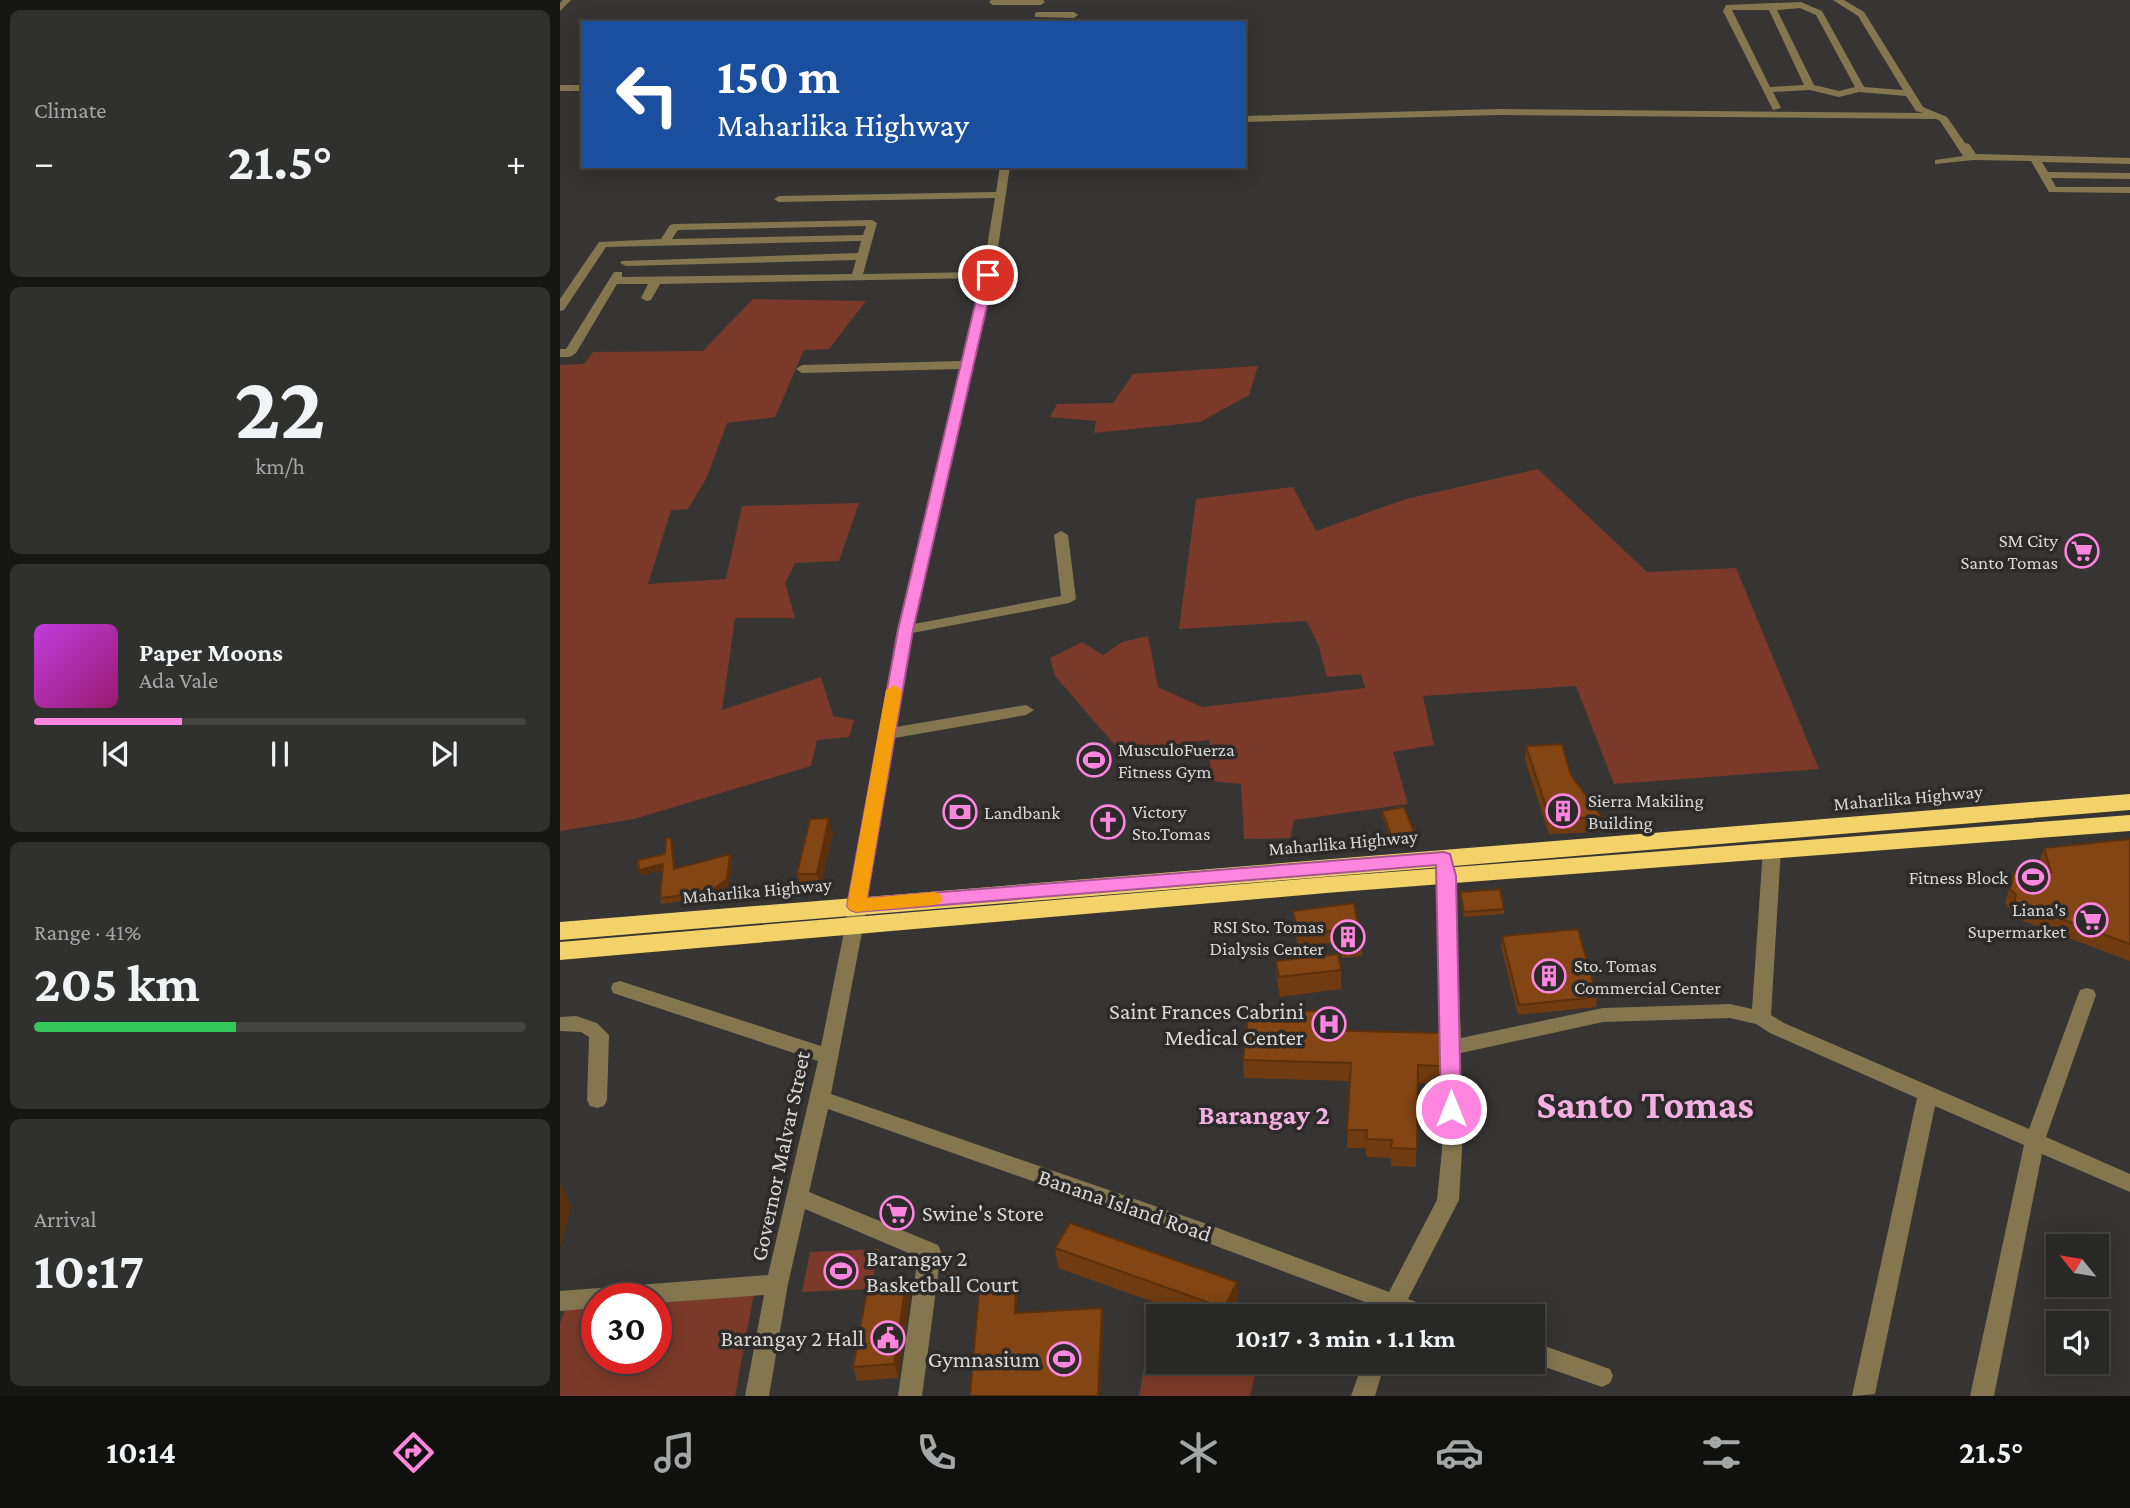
<!DOCTYPE html>
<html lang="en">
<head>
<meta charset="utf-8">
<style>
	body { margin:0; font-family:"Crimson Pro",serif; background:#30302e; color:#f1f3f6; height:100vh; display:flex; flex-direction:column; font-size:26px; white-space:nowrap }
	* { box-sizing:border-box; margin:0 }
	p { font-size:23px; color:#a5a6a7 }
	.icon { flex:none; width:38px; height:38px; fill:none; stroke:currentColor; stroke-width:2; stroke-linecap:round; stroke-linejoin:round }
	.map { position:relative; flex:1; overflow:hidden }
	.panel { display:flex; flex-direction:column; gap:10px; padding:10px; background:#161615; width:560px }
	.panel>* { flex:none }
	.guide { position:absolute; left:21px; top:21px; width:665px; height:147px; border-radius:0px; box-shadow:0 4px 18px #0003,0 0 0 2px #444443; background:#1a4fa0; color:#fff; overflow:hidden }
	.needle { width:46px; rotate:300deg }
	.buttons { position:absolute; left:1486px; top:1234px; display:grid; gap:14px }
	.buttons a { display:grid; place-items:center; width:63px; height:63px; border-radius:0px; background:#282826; box-shadow:0 4px 18px #0003,0 0 0 2px #444443; font-size:35px }
	.speed { position:absolute; left:21px; top:1283px; display:flex; gap:14px; font-size:35px; font-weight:700; text-align:center }
	.speed>* { display:grid; place-content:center; width:91px; height:91px; border-radius:50%; background:#282826; box-shadow:0 4px 18px #0003,0 0 0 2px #444443; line-height:1 }
	.speed .limit { border:10px solid #d22; background:#fff; color:#111 }
	.pin { position:absolute; display:grid; place-items:center; width:60px; height:60px; color:#fff; margin:-30px; border:4px solid #fff; border-radius:50%; box-shadow:0 2px 7px #0007 }
	.me { position:absolute; width:77px; margin:-38px; rotate:0deg; stroke-linejoin:round; filter:drop-shadow(0 0 5px #0008) }
	.turn { display:flex; align-items:center; gap:24px; height:147px; padding:0 21px; font-size:32px }
	.turn .icon { width:91px; height:91px; stroke-width:2.5 }
	.turn b { display:block; font-size:49px; line-height:60px }
	.big { font-size:52px; font-weight:700; line-height:1.1 }
	.panel .card { flex:1; display:flex; flex-direction:column; justify-content:center; gap:10px; min-width:0; padding:0 24px; border-radius:10px; background:#30302e }
	.panel .dial { align-items:center; gap:0 }
	.dial b { font-size:91px; line-height:1 }
	.song { display:flex; align-items:center; gap:21px }
	.cover { width:84px; height:84px; border-radius:10px; background:linear-gradient(135deg,hsl(290 70% 55%),hsl(320 70% 35%)) }
	.played { height:7px; border-radius:4px; background:linear-gradient(90deg,#ff85df 30%,#444443 30%) }
	.keys { display:flex; justify-content:space-around; direction:ltr }
	.heat { display:flex; justify-content:space-between; align-items:center; font-size:38px; direction:ltr }
	.charge { height:10px; border-radius:5px; background:linear-gradient(90deg,#34c759 41%,#444443 0) }
	.trip { position:absolute; left:586px; top:1304px; width:399px; height:70px; border-radius:0px; background:#282826; box-shadow:0 4px 18px #0003,0 0 0 2px #444443; font-weight:700; line-height:70px; text-align:center }
	.tab-bar { display:flex; height:112px; justify-content:space-around; align-items:center; background:#10100f; color:#a5a6a7 }
	.tab-bar .icon { width:49px; height:49px }
	.tab-bar .current { color:#ff85df }
	.tab-bar b { font-size:32px; color:#f1f3f6 }
	main { display:flex; flex:1; min-height:0 }
	.map>svg:first-child { display:block }
	.green { fill:#7b3a29 }
	.lines { fill:none; stroke-linecap:round; stroke-linejoin:round }
	.minor { fill:#847750; fill-rule:evenodd }
	.highway { fill:#f2d269; fill-rule:evenodd }
	.wall { fill:#703b10 }
	.shaded-wall { fill:#5b300d }
	.building { fill:#824513; stroke:#5b300d; stroke-width:2 }
	.route { fill:#ff85df; stroke:#a65691; stroke-width:2 }
	.slow { fill:#f59e0b }
	.labels { text-anchor:middle; stroke-width:7; stroke-linejoin:round; paint-order:stroke }
	.poi-label { font-size:19px; fill:#d9d8d6; stroke:#2c2b29; text-anchor:start }
	.street-label { font-size:19px; fill:#d9d8d6; stroke:#2c2b29 }
	.near-poi-label { font-size:23px; fill:#d9d8d6; stroke:#2c2b29; text-anchor:end }
	.near-street-label { font-size:23px; fill:#d9d8d6; stroke:#2c2b29 }
	.near-quarter-label { font-size:28px; font-weight:bold; fill:#f4b0e0; stroke:#2c2b29 }
	.near-town-label { font-size:40px; font-weight:bold; fill:#f4b0e0; stroke:#2c2b29 }
</style>
</head>
<body>
<main>
<section class="panel">
<div class="card"><p>Climate</p>
<div class="heat"><a>−</a><b class="big">21.5°</b><a>+</a></div>
</div>
<div class="card dial"><b>22</b><p>km/h</p></div>
<div class="card">
<div class="song"><i class="cover"></i><div><b>Paper Moons</b><p>Ada Vale</p></div></div>
<div class="played"></div>
<div class="keys"><svg class="icon" aria-label="previous" viewBox="0 0 24 24"><path d="M18 5L8 12l10 7zM5 5v14"/></svg><svg class="icon" aria-label="pause" viewBox="0 0 24 24"><path d="M8 5v14M16 5v14"/></svg><svg class="icon" aria-label="next" viewBox="0 0 24 24"><path d="M6 5l10 7-10 7zM19 5v14"/></svg></div>
</div>
<div class="card"><p>Range · 41%</p><b class="big">205 km</b><div class="charge"></div></div>
<div class="card"><p>Arrival</p><b class="big">10:17</b></div>
</section>
<div class="map">
<svg width="1570" height="1396" viewBox="0 0 1570 1396">
	<rect width="100%" height="100%" fill="#363533"/>
	<path class="green" d="M193 299 306 301 269 349 244 350 215 417 167 423 147 477 128 509 111 510 88 584 166 579 182 506 299 503 279 561 235 563 225 583 235 618H175L162 710 261 677 273 716 294 720 289 737 257 740 251 766 74 819 0 831V365L24 364 33 352 143 351Z
		M698 366 689 395 640 422 534 433 536 421 490 417 497 404 553 403 573 374Z
		M978 469 1087 572 1176 568 1259 769 1054 784 1016 686 863 696 874 745 833 752 848 804 734 820 730 838 684 839 681 784 651 781 649 740 560 751 495 676 490 658 522 642 543 655 562 642 588 636 598 687 642 707 805 688 801 674 767 677 758 644 747 621 619 629 636 499 733 487 756 531 846 499Z
		M319 1249 311 1289 242 1292 250 1252Z
		M194 1293 175 1396H0V1323L7 1305 37 1303V1358H96V1299Z
		M592 1322 598 1324V1362H698L690 1396H579Z"/>
	<g class="lines">
		<path class="minor" d="M3 0H11L0 11V3Z
			M431 0H483L485 2 481 5H433L429 2Z
			M1273 0H1284L1304 12 1363 107 1387 117 1405 143 1409 144 1416 154 1570 158V164L1482 162 1488 172 1570 173V179L1491 178 1496 187H1570V193L1489 192 1471 161 1413 160 1375 164V160L1403 156 1380 121 1376 119 939 115 684 122V116L939 109 1363 113 1356 111 1346 96 1299 92 1279 97 1250 90 1213 92 1221 108 1213 110 1163 11 1166 5 1241 2 1262 11 1304 87 1343 90 1298 16ZM1240 8 1256 15 1295 87 1279 91 1254 85 1217 10ZM1172 10H1209L1244 85 1210 87Z
			M478 12H514L518 15 514 18 475 17V13Z
			M0 85H23V91H0Z
			M440 166H450L434 275 354 624 501 596 494 535 501 531 508 535 516 599 509 603 352 633 336 727 466 705 474 710 466 715 335 738 303 927 271 1094 647 1224 829 1292 877 1200 882 1150V1061L876 865 879 861H891L894 865 901 1038 1043 1008 1170 1004 1192 1009 1203 849 1206 845H1218L1221 849 1211 1015 1224 1023 1469 1129 1518 995 1520 990 1527 988 1534 990 1536 995 1486 1137 1570 1174V1192L1482 1154 1434 1396H1410L1464 1145 1375 1106 1315 1394 1292 1396 1357 1098 1210 1033 1196 1024 1170 1018 1043 1022 901 1053 902 1150 899 1200 848 1299 876 1309 879 1316H817L821 1308 640 1240 268 1109 249 1192 378 1245 381 1252 362 1396H338L358 1257 245 1209 228 1284 209 1396H185L204 1295 96 1303V1298H37V1308L0 1311V1291L208 1275 258 1061 53 993 51 988 53 983 60 981 261 1046 285 927 337 630 400 369 242 373 236 369 242 365 402 361 422 278 100 284 91 300 87 301 81 298 88 284H57L16 353 10 357H0V349H6L54 272H62V277L292 274 296 260 66 266 60 263 62 261 298 253 301 241 46 247 4 310 0 311V299L39 242 101 239 110 225 114 224 312 220 317 223 303 274 423 272 435 198 219 202 214 199 219 196 436 192ZM306 226 303 235 112 239 118 230Z
			M16 1016 37 1023 49 1035 47 1100 44 1106 37 1108 30 1106 27 1100 29 1037 21 1032 0 1031V1017Z
			M973 1342 1050 1369 1053 1376 1050 1383 1042 1387 971 1362H973Z
			M803 1362H825L815 1396H791Z"/>
		<path class="highway" d="M1570 794V810L0 940V922Z
			M1570 815V831L766 893 0 960V942L766 877Z"/>
	</g>
	<path class="wall" d="M966 746 1011 775 1042 817 1041 832 989 834 965 760Z
		M822 811 855 839 832 843 822 816Z
		M273 833 260 889H241L237 874Z
		M111 838 113 844 115 869 170 854 172 860 169 885 152 897 101 904 100 898 103 870 81 875 105 854Z
		M1570 839V961L1450 916 1451 910 1445 903 1454 872H1482L1479 862 1484 848Z
		M900 892 944 909V914L904 917 900 897Z
		M794 903 802 944V956L782 958 779 942 738 947 734 923 733 911Z
		M942 936 1037 997 1036 1007 958 1015 941 946Z
		M716 961 781 970V989L720 997 717 981Z
		M758 1030 880 1066 879 1083H858L856 1167 831 1166V1158L806 1157V1148H787L790 1081 684 1078 683 1060Z
		M495 1248 678 1301 671 1316H633L498 1268Z
		M390 1259 389 1274 381 1273 380 1268Z
		M346 1283 350 1297 338 1378 297 1381 293 1367Z"/>
	<path class="shaded-wall" d="M269 818 273 833 260 889 257 874Z
		M855 834V839L832 843V838Z
		M111 838 113 844 116 875 114 869Z
		M170 854 172 860 169 885 152 897 150 892Z
		M103 864 105 870 81 875 79 870Z
		M0 1182 11 1207 0 1247Z
		M389 1254 390 1259 389 1274 387 1269Z
		M677 1282 678 1301 671 1316H665L664 1308Z
		M346 1283 350 1297 338 1378 334 1364Z
		M456 1287 458 1298 457 1324 455 1313Z
		M542 1308 544 1319 540 1396H538Z"/>
	<path class="building" d="M1002 744 1011 775 1042 817 990 819 966 746Z
		M844 807 855 834 832 838 822 811Z
		M269 818 257 874H237L250 819Z
		M106 838H111L114 869 170 854 167 879 150 892 100 898 103 864 79 870 78 860 105 854Z
		M1570 839V944L1454 902 1456 895 1450 889 1454 872H1491L1484 848Z
		M940 889 944 909 904 912 900 892Z
		M794 903 802 944 782 946 779 930 738 935 733 911Z
		M1018 929 1037 997 959 1005 942 936Z
		M778 954 781 970 719 977 716 961Z
		M689 1009 757 1011 756 1030 880 1033V1066L858 1065 857 1149 831 1148 832 1140 806 1139 807 1130H787L791 1063 683 1060Z
		M510 1223 677 1282 664 1308 495 1248Z
		M382 1252 389 1254 387 1269 380 1268Z
		M346 1283 334 1364 293 1367 308 1285Z
		M456 1287 455 1313 542 1308 538 1396H410L419 1290Z"/>
	<path class="route" d="M428 271 434 275 353 630 307 898 884 852 890 854 896 876 901 1109 898 1115 891 1117 884 1115 881 1109 876 865 296 912 290 910 287 906 338 630 422 275Z"/>
	<path class="slow" d="M334 685 342 690 307 898 374 892 380 894 383 899 380 903 374 905 296 912 290 910 287 906 326 690Z"/>
	<defs>
		<symbol id="supermarket-ring" viewBox="-11 -11 22 22"><circle r="9.5" fill="#2c2b29" stroke="#ff85df" stroke-width="1.5"/><path d="M-6-5.5h2.5l.6 2H6L4.5 2H-2.5L-4.4-4H-6ZM-1.5 3.2a1.3 1.3 0 1 0 .1 0ZM3 3.2a1.3 1.3 0 1 0 .1 0Z" fill="#ff85df"/></symbol>
		<symbol id="stadium-ring" viewBox="-11 -11 22 22"><circle r="9.5" fill="#2c2b29" stroke="#ff85df" stroke-width="1.5"/><path d="M0-5a6.5 5 0 1 0 0 10a6.5 5 0 1 0 0-10ZM-3.5-1.8h7v3.6h-7Z" fill="#ff85df"/></symbol>
		<symbol id="building-ring" viewBox="-11 -11 22 22"><circle r="9.5" fill="#2c2b29" stroke="#ff85df" stroke-width="1.5"/><path d="M-4-6H4V6H1V3H-1V6H-4ZM-2.5-4.3h1.7v1.8h-1.7ZM.8-4.3h1.7v1.8H.8ZM-2.5-1h1.7V.8h-1.7ZM.8-1h1.7V.8H.8Z" fill="#ff85df"/></symbol>
		<symbol id="bank-ring" viewBox="-11 -11 22 22"><circle r="9.5" fill="#2c2b29" stroke="#ff85df" stroke-width="1.5"/><path d="M-6-4H6V4H-6ZM0-2.3a2.3 2.3 0 1 0 0 4.6a2.3 2.3 0 1 0 0-4.6Z" fill="#ff85df"/></symbol>
		<symbol id="church-ring" viewBox="-11 -11 22 22"><circle r="9.5" fill="#2c2b29" stroke="#ff85df" stroke-width="1.5"/><path d="M-1.2-6h2.4v3.5h3.3v2.4h-3.3V6h-2.4V-.1h-3.3v-2.4h3.3Z" fill="#ff85df"/></symbol>
		<symbol id="hospital-ring" viewBox="-11 -11 22 22"><circle r="9.5" fill="#2c2b29" stroke="#ff85df" stroke-width="1.5"/><path d="M-5-5h3v3.5h4V-5h3V5h-3V1.5h-4V5h-3Z" fill="#ff85df"/></symbol>
		<symbol id="civic-ring" viewBox="-11 -11 22 22"><circle r="9.5" fill="#2c2b29" stroke="#ff85df" stroke-width="1.5"/><path d="M-.6-6.5H3V-4.5H.6V-3L4-1V1h2V6H-6V1h2V-1L-.6-3ZM-1.2 2.5V6h2.4V2.5Z" fill="#ff85df"/></symbol>
	</defs>
	<g fill-rule="evenodd">
		<use href="#supermarket-ring" x="1503" y="532" width="38" height="38"/>
		<use href="#stadium-ring" x="515" y="741" width="38" height="38"/>
		<use href="#building-ring" x="984" y="792" width="38" height="38"/>
		<use href="#bank-ring" x="381" y="793" width="38" height="38"/>
		<use href="#church-ring" x="529" y="803" width="38" height="38"/>
		<use href="#stadium-ring" x="1454" y="858" width="38" height="38"/>
		<use href="#supermarket-ring" x="1512" y="901" width="38" height="38"/>
		<use href="#building-ring" x="769" y="918" width="38" height="38"/>
		<use href="#building-ring" x="970" y="957" width="38" height="38"/>
		<use href="#hospital-ring" x="750" y="1005" width="38" height="38"/>
		<use href="#supermarket-ring" x="318" y="1194" width="38" height="38"/>
		<use href="#stadium-ring" x="262" y="1252" width="38" height="38"/>
		<use href="#civic-ring" x="309" y="1319" width="38" height="38"/>
		<use href="#stadium-ring" x="485" y="1340" width="38" height="38"/>
	</g>
	<g class="labels">
		<g class="poi-label">
			<text x="1498" y="547" text-anchor="end">SM City<tspan x="1498" dy="22">Santo Tomas</tspan></text>
			<text x="558" y="756">MusculoFuerza<tspan x="558" dy="22">Fitness Gym</tspan></text>
			<text x="1028" y="807">Sierra Makiling<tspan x="1028" dy="22">Building</tspan></text>
			<text x="572" y="818">Victory<tspan x="572" dy="22">Sto.Tomas</tspan></text>
			<text x="424" y="819">Landbank</text>
			<text x="1448" y="884" text-anchor="end">Fitness Block</text>
			<text x="1506" y="916" text-anchor="end">Liana's<tspan x="1506" dy="22">Supermarket</tspan></text>
			<text x="764" y="933" text-anchor="end">RSI Sto. Tomas<tspan x="764" dy="22">Dialysis Center</tspan></text>
			<text x="1014" y="972">Sto. Tomas<tspan x="1014" dy="22">Commercial Center</tspan></text>
		</g>
		<g class="street-label">
			<text transform="translate(1348 797) rotate(-5)" y="7">Maharlika Highway</text>
			<text transform="translate(783 842) rotate(-5)" y="7">Maharlika Highway</text>
			<text transform="translate(197 890) rotate(-5)" y="7">Maharlika Highway</text>
		</g>
		<g class="near-poi-label">
			<text x="744" y="1019">Saint Frances Cabrini<tspan x="744" dy="26">Medical Center</tspan></text>
			<text x="362" y="1221" text-anchor="start">Swine's Store</text>
			<text x="306" y="1266" text-anchor="start">Barangay 2<tspan x="306" dy="26">Basketball Court</tspan></text>
			<text x="304" y="1346">Barangay 2 Hall</text>
			<text x="480" y="1367">Gymnasium</text>
		</g>
		<g class="near-street-label">
			<text transform="translate(220 1156) rotate(-78)" y="8">Governor Malvar Street</text>
			<text transform="translate(565 1205) rotate(19)" y="8">Banana Island Road</text>
		</g>
		<g class="near-quarter-label">
			<text x="704" y="1124">Barangay 2</text>
		</g>
		<g class="near-town-label">
			<text x="1085" y="1118">Santo Tomas</text>
		</g>
	</g>
</svg>
<div class="buttons">
<a><svg class="needle" viewBox="-14 -14 28 28"><path d="M0-13l5 13h-10z" fill="#e53935"/><path d="M0 13l5-13h-10z" fill="#a5a6a7"/></svg></a>
<a><svg class="icon" aria-label="sound" viewBox="0 0 24 24"><path d="M4 9h4l5-4v14l-5-4H4zM17 9q2 3 0 6"/></svg></a>
</div>
<div class="speed"><div class="limit">30</div></div>
<div class="pin" style="left:428px;top:275px;background:#d93025"><svg class="icon" aria-label="arrive" viewBox="0 0 24 24"><path d="M6 21V4h12l-3 4 3 4H6"/></svg></div>
<svg class="me" style="left:891px;top:1109px" viewBox="-20 -20 40 40"><circle r="17" fill="#ff85df" stroke="#fff" stroke-width="3"/><path d="M0-11L8 9 0 5-8 9z" fill="#fff"/></svg>
<div class="trip">10:17 · 3 min · 1.1 km</div>
<div class="guide">
<div class="turn"><svg class="icon" aria-label="left" viewBox="0 0 24 24"><path d="M17 20v-9H6M10 6l-5 5 5 5"/></svg><div><b>150 m</b>Maharlika Highway</div></div>
</div>
</div>
</main>
<nav class="tab-bar">
<b>10:14</b>
<svg class="icon current" aria-label="directions" viewBox="0 0 24 24"><path d="M12 3l9 9-9 9-9-9zM9 14v-3h6M13 9l2 2-2 2"/></svg>
<svg class="icon" aria-label="music" viewBox="0 0 24 24"><path d="M9 18V5l10-2v13"/><circle cx="6" cy="18" r="3"/><circle cx="16" cy="16" r="3"/></svg>
<svg class="icon" aria-label="phone" viewBox="0 0 24 24"><path d="M5 4h4l2 5-3 2q2 4 5 5l2-3 5 2v4C11 20 4 13 5 4z"/></svg>
<svg class="icon" aria-label="climate" viewBox="0 0 24 24"><path d="M12 3v18M4 7l16 10M4 17L20 7"/></svg>
<svg class="icon" aria-label="car" viewBox="0 0 24 24"><path d="M5 17H2v-5l4-1 3-4h7l3 4 3 1v5h-3M9 17h6M6 11h13"/><circle cx="7" cy="17" r="2"/><circle cx="17" cy="17" r="2"/></svg>
<svg class="icon" aria-label="filters" viewBox="0 0 24 24"><path d="M4 7h16M4 17h16"/><circle cx="9" cy="7" r="2"/><circle cx="15" cy="17" r="2"/></svg>
<b>21.5°</b>
</nav>
</body>
</html>
